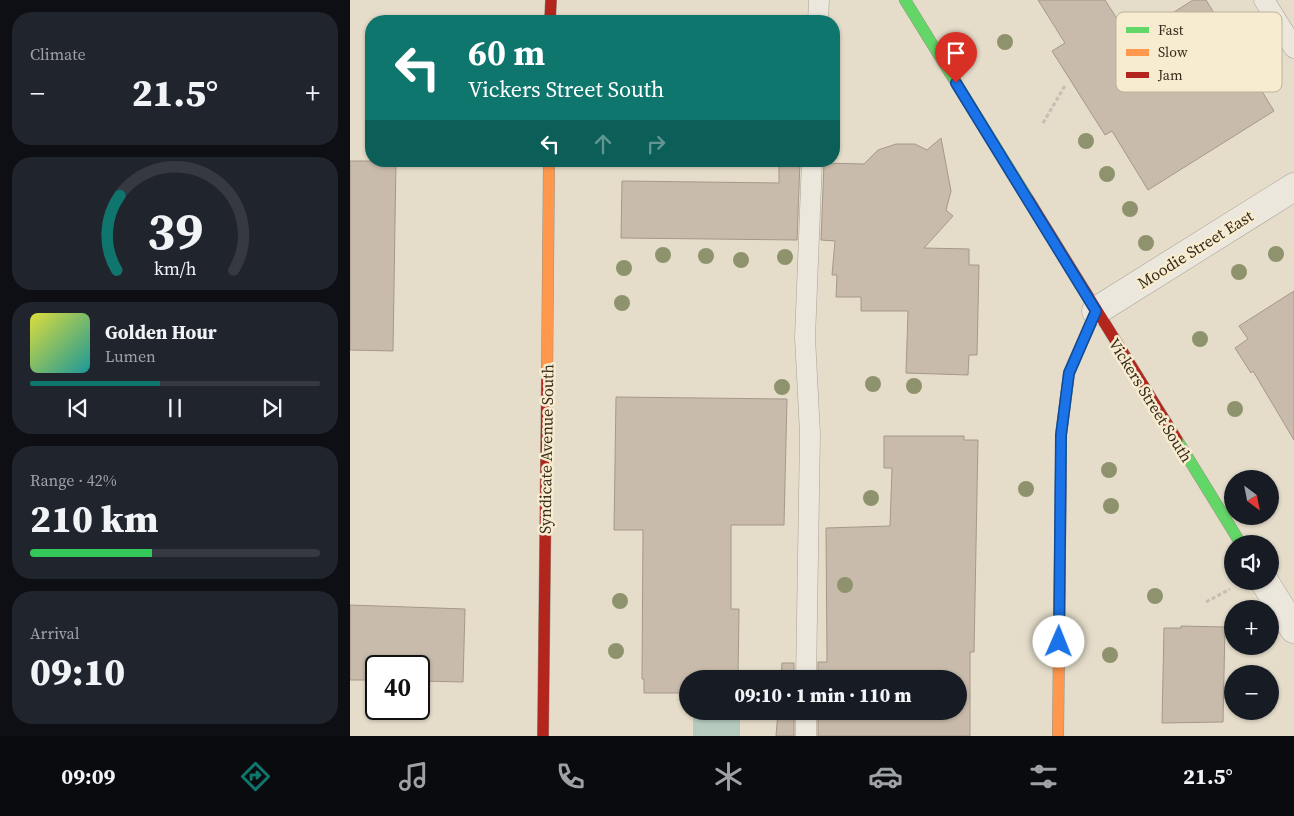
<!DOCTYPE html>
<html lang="en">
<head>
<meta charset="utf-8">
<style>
	body { margin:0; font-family:"Source Serif 4",serif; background:#20242c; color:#f1f3f6; height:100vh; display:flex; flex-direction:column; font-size:19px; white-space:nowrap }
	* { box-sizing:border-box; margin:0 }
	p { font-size:16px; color:#9ea1a6 }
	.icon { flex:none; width:28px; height:28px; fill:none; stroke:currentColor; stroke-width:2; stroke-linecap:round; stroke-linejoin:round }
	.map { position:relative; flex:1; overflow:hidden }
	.details { display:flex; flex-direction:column; gap:12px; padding:12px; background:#0d0f14; width:350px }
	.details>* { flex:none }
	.banner { position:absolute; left:15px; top:15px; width:475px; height:152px; border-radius:20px; box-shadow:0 1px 4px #0004; background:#0f766e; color:#fff; overflow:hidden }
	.needle { width:32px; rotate:148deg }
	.tools { position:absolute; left:874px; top:470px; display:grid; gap:10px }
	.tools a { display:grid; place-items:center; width:55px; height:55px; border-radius:50%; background:#171b24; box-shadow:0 1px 4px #0004; font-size:25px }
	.speed { position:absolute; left:15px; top:655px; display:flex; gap:10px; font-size:25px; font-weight:700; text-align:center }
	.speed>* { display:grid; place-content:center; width:65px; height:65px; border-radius:50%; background:#171b24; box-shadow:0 1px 4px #0004; line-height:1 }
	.speed .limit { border:2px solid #111; border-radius:8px; background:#fff; color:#111 }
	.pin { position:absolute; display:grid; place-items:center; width:42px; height:42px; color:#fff; margin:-51px -21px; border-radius:50% 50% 50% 0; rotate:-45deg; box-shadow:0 0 5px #0007 }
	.pin .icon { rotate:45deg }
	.me { position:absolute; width:55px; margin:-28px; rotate:1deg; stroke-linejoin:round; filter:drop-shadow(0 0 4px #0008) }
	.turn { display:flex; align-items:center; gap:18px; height:105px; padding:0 20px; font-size:22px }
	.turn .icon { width:65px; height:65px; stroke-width:2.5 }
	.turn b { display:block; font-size:35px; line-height:42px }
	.lanes { display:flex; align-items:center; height:48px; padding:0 20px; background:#0003; justify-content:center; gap:25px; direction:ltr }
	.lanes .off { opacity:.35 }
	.big { font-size:38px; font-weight:800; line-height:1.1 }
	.details .card { flex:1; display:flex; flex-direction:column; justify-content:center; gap:8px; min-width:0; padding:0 18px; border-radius:20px; background:#20242c }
	.details .dial { align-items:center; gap:0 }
	.dial svg { height:130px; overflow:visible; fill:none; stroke:#363941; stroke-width:7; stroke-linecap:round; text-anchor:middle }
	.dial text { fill:#f1f3f6; stroke:none }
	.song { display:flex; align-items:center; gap:15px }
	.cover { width:60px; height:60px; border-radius:8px; background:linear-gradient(135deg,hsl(60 70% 55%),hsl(180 70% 35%)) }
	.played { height:5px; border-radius:2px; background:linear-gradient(90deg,#0f766e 45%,#363941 45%) }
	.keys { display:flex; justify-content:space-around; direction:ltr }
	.heat { display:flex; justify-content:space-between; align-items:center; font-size:28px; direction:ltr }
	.charge { height:8px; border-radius:4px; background:linear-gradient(90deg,#34c759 42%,#363941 0) }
	.trip { position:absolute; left:329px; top:670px; width:288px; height:50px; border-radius:25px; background:#171b24; box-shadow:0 1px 4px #0004; font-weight:800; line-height:50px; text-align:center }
	.menu { display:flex; height:80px; justify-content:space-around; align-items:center; background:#090b0e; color:#9ea1a6 }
	.menu .icon { width:35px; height:35px }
	.menu .selected { color:#0f766e }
	.menu b { font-size:22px; color:#f1f3f6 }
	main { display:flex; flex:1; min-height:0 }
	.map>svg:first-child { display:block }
	.water { fill:#b6cabe }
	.building { fill:#c9bbab; stroke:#a5988a }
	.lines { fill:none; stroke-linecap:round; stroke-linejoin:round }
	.lane-casing { stroke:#a9a194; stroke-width:21 }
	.street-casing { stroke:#a9a194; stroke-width:29 }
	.fast-casing { stroke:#999184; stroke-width:12 }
	.slow-casing { stroke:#999184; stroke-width:12 }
	.jam-casing { stroke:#999184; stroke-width:12 }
	.path { stroke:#c5beb3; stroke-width:3; stroke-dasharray:4 2.5; stroke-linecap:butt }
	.lane { stroke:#ece7dd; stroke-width:20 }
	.street { stroke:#ece7dd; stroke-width:28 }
	.fast { stroke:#63d668; stroke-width:11 }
	.slow { stroke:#ff974d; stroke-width:11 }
	.jam { stroke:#b3261e; stroke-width:11 }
	.tree { fill:#8f936d }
	.route-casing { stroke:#114b97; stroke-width:12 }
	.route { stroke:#1a73e8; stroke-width:9 }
	.labels { text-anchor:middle; stroke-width:5; stroke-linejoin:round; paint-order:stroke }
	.street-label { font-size:16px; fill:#382a1c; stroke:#f7eccf }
	.key { fill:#f7eccf; stroke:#beb299; stroke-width:1 }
	.key-label { font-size:14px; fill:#382a1c }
</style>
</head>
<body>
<main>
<section class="details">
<div class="card"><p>Climate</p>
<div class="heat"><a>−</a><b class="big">21.5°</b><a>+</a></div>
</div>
<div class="card dial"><svg viewBox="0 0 100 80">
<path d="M14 69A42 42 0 1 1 86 69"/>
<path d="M14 69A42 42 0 0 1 16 23" stroke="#0f766e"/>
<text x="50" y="56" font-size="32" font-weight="700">39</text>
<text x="50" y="72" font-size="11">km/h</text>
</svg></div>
<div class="card">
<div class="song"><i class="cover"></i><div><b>Golden Hour</b><p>Lumen</p></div></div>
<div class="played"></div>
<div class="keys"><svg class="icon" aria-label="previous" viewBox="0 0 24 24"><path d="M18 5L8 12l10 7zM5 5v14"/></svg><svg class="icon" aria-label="pause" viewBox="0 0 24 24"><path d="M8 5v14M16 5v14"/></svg><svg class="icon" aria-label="next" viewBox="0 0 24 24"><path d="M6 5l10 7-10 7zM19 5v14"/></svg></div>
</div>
<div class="card"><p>Range · 42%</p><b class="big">210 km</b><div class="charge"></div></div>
<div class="card"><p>Arrival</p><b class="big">09:10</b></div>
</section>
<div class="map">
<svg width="944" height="736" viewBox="0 0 944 736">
	<rect width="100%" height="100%" fill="#e5ddca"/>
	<path class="water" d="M343 711H390V736H343Z"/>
	<path class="building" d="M688 0H755L773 28 779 24 786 36 843 0H856L924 111 798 190 762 131 755 135 702 51 715 43Z
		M591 138 601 191 596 210 603 216 574 248 619 249V265H629L627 355H619L618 375 556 373 558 311H511V297H486L487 275H482L485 241 471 240 474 163 514 164 528 150 546 144H565L577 150Z
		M0 161H46L43 351 0 350Z
		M429 161 450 162 447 240 271 238 272 181 429 183Z
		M944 291V440L903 371 901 373 885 348 898 339 889 326Z
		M266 397 437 399 434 525H381V609H389L388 679H338V693H294V679H292L293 530H264Z
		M534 436H614V440H628L624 652H620V736H468V711H608V679H468V662H477L476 528 540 526 542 468H534Z
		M0 605 115 609 113 682 69 681V666H26V680H0Z
		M831 626 875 627 873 722 812 723 814 628H831Z
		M432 663H444V679H431Z
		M428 711H444V736H426Z"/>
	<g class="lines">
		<defs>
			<path id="lane" d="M914 0 944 48
				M468 21 469 0
				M456 679 460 434 455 337 462 161
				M456 736V711"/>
			<path id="street" d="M746 311 944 187
				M914 581 944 629"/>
			<path id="fast" d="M555 0 678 199
				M827 440 891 544
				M711 463V435L719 373 746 311"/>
			<path id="slow" d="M197 380 199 161
				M708 736 711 463"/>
			<path id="jam" d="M200 21 201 0
				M678 199 827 440
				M193 736 197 380"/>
		</defs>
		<use href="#lane" class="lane-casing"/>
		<use href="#street" class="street-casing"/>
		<use href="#fast" class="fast-casing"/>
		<use href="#slow" class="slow-casing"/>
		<use href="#jam" class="jam-casing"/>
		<path class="path" d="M693 123 716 84
			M856 602 880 589"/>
		<use href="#lane" class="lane"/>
		<use href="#street" class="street"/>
		<use href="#fast" class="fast"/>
		<use href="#slow" class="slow"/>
		<use href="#jam" class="jam"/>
	</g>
	<g class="tree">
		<circle cx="655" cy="42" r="8"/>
		<circle cx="736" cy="141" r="8"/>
		<circle cx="757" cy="174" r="8"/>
		<circle cx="780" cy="209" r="8"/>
		<circle cx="796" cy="243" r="8"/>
		<circle cx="926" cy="254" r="8"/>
		<circle cx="313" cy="255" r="8"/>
		<circle cx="356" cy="256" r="8"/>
		<circle cx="435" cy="257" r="8"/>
		<circle cx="391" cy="260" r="8"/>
		<circle cx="274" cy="268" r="8"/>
		<circle cx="889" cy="272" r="8"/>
		<circle cx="272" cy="303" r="8"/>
		<circle cx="850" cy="339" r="8"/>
		<circle cx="523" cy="384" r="8"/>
		<circle cx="564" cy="386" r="8"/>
		<circle cx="432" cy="387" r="8"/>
		<circle cx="885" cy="409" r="8"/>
		<circle cx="759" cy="470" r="8"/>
		<circle cx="676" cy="489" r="8"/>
		<circle cx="521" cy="498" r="8"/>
		<circle cx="761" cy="506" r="8"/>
		<circle cx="495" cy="585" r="8"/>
		<circle cx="805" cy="596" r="8"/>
		<circle cx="270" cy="601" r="8"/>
		<circle cx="266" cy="651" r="8"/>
		<circle cx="760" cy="655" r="8"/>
	</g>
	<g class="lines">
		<defs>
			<path id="route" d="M606 83 746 311 719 373 711 435 709 642"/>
		</defs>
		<use href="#route" class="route-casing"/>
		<use href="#route" class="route"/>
	</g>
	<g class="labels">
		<g class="street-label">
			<text transform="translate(845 249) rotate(-32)" y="6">Moodie Street East</text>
			<text transform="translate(801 400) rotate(58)" y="6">Vickers Street South</text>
			<text transform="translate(196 449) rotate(-89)" y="6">Syndicate Avenue South</text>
		</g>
	</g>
	<rect x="766" y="12" width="166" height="80" rx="8" class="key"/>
	<rect x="776" y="27" width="23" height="6" fill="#63d668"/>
	<rect x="776" y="49" width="23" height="7" fill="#ff974d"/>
	<rect x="776" y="72" width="23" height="6" fill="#b3261e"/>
	<g class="key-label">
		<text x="808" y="35">Fast</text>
		<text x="808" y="57">Slow</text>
		<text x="808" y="80">Jam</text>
	</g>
</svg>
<div class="tools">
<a><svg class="needle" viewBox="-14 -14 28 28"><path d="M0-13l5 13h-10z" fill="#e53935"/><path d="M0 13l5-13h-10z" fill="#9ea1a6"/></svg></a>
<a><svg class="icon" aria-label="sound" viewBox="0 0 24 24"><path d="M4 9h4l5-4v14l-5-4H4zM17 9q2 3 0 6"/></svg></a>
<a>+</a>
<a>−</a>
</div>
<div class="speed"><div class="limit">40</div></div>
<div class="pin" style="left:606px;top:83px;background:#d93025"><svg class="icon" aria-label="arrive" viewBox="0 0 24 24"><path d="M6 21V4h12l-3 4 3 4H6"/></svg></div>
<svg class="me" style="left:709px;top:642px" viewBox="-20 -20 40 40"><circle r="19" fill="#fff"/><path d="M0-13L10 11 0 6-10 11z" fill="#1a73e8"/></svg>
<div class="trip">09:10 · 1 min · 110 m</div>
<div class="banner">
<div class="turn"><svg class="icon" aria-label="left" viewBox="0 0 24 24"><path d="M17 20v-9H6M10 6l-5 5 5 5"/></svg><div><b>60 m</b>Vickers Street South</div></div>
<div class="lanes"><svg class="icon" aria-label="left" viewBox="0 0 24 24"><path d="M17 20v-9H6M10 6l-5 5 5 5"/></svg><svg class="icon off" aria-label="ahead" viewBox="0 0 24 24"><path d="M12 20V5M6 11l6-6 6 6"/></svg><svg class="icon off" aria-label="right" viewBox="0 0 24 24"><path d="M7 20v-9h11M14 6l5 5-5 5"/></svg></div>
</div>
</div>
</main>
<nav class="menu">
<b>09:09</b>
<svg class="icon selected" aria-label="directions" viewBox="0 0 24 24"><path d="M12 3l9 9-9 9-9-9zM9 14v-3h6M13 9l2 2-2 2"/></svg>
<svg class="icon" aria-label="music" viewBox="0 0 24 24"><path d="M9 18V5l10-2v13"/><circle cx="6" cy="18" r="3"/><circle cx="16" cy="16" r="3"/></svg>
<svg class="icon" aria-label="phone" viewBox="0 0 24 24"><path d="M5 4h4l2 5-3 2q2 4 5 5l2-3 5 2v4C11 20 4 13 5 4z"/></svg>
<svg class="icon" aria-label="climate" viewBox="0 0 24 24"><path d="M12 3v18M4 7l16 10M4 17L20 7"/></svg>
<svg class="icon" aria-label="car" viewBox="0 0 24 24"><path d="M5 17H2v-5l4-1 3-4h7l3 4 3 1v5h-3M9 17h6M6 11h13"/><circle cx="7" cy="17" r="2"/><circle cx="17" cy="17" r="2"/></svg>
<svg class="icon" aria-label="filters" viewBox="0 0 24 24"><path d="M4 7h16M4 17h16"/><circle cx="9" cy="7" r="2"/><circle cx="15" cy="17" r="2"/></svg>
<b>21.5°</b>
</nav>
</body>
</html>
